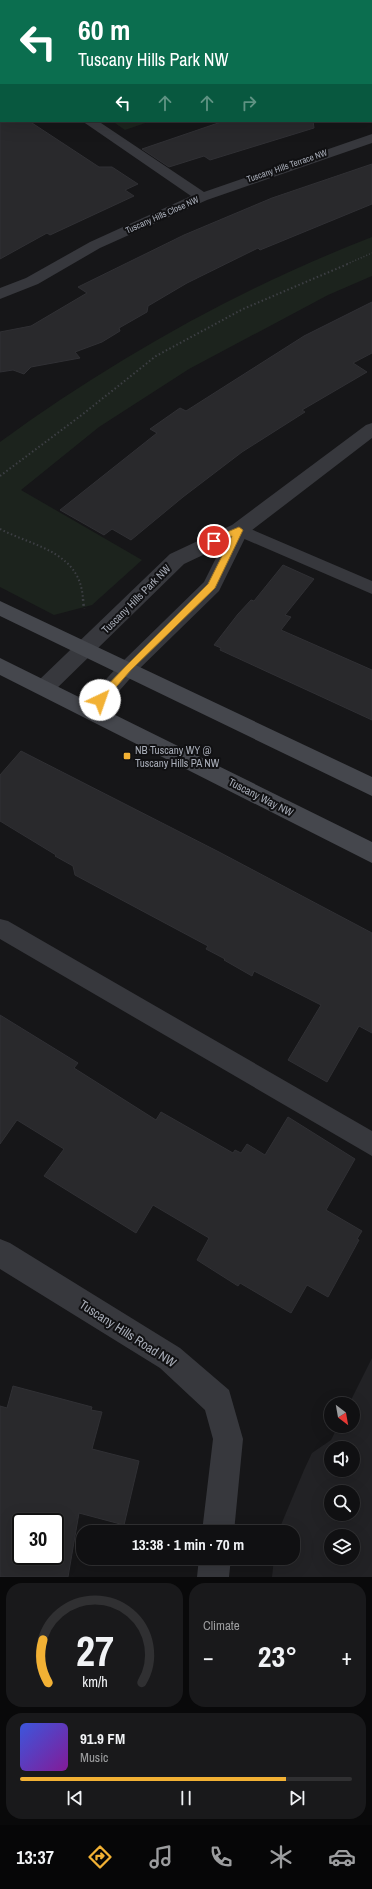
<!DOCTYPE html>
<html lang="en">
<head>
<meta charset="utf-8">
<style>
	body { margin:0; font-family:"Archivo Narrow",sans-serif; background:#19191b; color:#f1f3f6; height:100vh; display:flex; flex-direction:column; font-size:15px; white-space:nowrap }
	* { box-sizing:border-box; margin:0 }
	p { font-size:13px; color:#9c9d9f }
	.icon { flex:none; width:22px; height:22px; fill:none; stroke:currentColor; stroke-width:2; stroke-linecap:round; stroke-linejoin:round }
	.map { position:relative; height:1577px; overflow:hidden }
	.side { display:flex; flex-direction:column; gap:6px; padding:6px; background:#09090a; flex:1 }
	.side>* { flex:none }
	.hud { position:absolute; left:0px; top:0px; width:372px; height:122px; box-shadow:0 4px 16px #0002,0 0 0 1px #303032; background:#0b6e4f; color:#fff; overflow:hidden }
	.needle { width:26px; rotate:149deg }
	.tools { position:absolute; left:324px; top:1397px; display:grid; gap:8px }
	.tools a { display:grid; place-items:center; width:36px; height:36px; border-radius:50%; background:#101012; box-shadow:0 4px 16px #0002,0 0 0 1px #303032; font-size:20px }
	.speed { position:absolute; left:12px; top:1513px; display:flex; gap:8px; font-size:20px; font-weight:700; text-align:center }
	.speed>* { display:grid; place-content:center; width:52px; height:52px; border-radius:50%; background:#101012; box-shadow:0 4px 16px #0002,0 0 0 1px #303032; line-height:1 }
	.speed .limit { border:2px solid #111; border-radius:6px; background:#fff; color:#111 }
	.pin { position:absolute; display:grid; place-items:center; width:34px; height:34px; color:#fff; margin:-17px; border:2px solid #fff; border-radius:50%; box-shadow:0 1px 4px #0007 }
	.me { position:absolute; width:44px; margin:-22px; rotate:42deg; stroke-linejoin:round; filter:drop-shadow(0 0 3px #0008) }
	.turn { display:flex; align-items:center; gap:14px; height:84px; padding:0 12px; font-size:18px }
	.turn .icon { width:52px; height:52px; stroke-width:2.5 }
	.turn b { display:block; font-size:28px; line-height:34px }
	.lanes { display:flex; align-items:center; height:38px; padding:0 12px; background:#0003; justify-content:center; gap:20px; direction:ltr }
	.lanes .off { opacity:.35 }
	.big { font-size:30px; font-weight:700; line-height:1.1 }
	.side .widget { flex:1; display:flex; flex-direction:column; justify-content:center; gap:6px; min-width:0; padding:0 14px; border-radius:16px; background:#19191b }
	.side .dial { align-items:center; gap:0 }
	.dial svg { height:104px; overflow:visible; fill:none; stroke:#303032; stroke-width:7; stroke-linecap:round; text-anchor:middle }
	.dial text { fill:#f1f3f6; stroke:none }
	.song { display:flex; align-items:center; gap:12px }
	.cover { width:48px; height:48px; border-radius:6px; background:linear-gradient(135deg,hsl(230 70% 55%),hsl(290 70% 35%)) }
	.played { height:4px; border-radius:2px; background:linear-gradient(90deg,#f2b134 80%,#303032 80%) }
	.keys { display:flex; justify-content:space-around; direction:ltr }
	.heat { display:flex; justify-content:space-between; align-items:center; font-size:22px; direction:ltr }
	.side .tiles { flex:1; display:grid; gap:6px; grid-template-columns:1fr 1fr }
	.widget:last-child { grid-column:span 2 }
	.trip { position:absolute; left:76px; top:1525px; width:224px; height:40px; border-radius:16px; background:#101012; box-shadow:0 4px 16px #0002,0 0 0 1px #303032; font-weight:700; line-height:40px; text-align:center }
	.dock { display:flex; height:64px; justify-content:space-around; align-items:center; background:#060607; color:#9c9d9f }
	.dock .icon { width:28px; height:28px }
	.dock .current { color:#f2b134 }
	.dock b { font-size:18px; color:#f1f3f6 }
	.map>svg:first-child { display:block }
	.built { fill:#222225; fill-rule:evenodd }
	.green { fill:#1c231d }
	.building { fill:#29292c; stroke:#303034; fill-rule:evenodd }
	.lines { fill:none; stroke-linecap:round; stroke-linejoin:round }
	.path-far2 { stroke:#3d3f44; stroke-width:1.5; stroke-dasharray:1 2; stroke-linecap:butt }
	.path-far1 { stroke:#3d3f44; stroke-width:2; stroke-dasharray:1.5 2.5; stroke-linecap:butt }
	.path { stroke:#3d3f44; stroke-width:2.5; stroke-dasharray:2 3; stroke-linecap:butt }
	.lane { fill:#37383d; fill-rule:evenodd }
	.street { fill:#37383d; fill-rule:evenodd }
	.secondary { fill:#45474d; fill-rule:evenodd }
	.route { fill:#f2b134; stroke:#9d7322 }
	.poi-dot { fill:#f2b134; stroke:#111113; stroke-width:1.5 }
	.labels { text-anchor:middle; stroke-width:4; stroke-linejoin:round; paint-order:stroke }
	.far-street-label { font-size:9px; fill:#a8adb8; stroke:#111113 }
	.street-label { font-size:11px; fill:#a8adb8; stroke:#111113 }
	.poi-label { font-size:11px; fill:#a8adb8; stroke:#111113; text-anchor:start }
	.near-street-label { font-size:13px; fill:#a8adb8; stroke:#111113 }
</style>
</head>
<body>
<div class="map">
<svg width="372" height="1577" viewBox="0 0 372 1577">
	<rect width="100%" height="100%" fill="#161618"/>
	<path class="built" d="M372 1358V1577H272L274 1558H293V1532H278L304 1470 312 1453 331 1440 338 1426H353V1404H349ZM331 1448H353V1470H331ZM331 1492H353V1514H331ZM331 1536H353V1558H331Z"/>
	<path class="green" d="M0 0H372V57L371 1H1V45Z
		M112 121H151L125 130Z
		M372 237V276L328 295 189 369 99 427 21 490 142 560 92 605 54 615 0 587V442C114 359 240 288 372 237Z"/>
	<path class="building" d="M0 121H29L99 167H112L138 184 125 190 134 196 50 235 47 233 0 259Z
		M224 121H313L314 128 210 160 204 156 169 167 142 149Z
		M372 164V204L260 250 258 248 187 283 148 306 147 312 119 328 120 331 102 342 75 352 80 358 31 367 24 374 13 370 0 372V332L31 326 87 293 78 287 184 235 272 198Z
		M372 302V353L353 363 367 372 302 410 305 412 242 452 183 497 131 540 112 529 104 535 60 510 157 433 150 429 180 408 186 411 304 336Z
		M283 565 314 579 285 615 291 617 281 630 372 670V720L220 650 221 648 214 645 238 614 251 600 254 601Z
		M21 751 219 852 372 933V1033L359 1026 327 1082 288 1060 321 1005 254 971 252 976 224 960 225 959 206 949 208 946 75 875 73 866 55 856 56 855 0 821V775Z
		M0 1015 78 1063 74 1068 156 1120 161 1112 233 1153 235 1150 241 1153 247 1144 265 1155 288 1117 355 1159 326 1210 362 1231 357 1239 359 1240 328 1297 307 1285 291 1313 240 1283 238 1286 197 1260 209 1238 153 1205 136 1233 44 1176 64 1149 17 1120 0 1144Z
		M13 1386 92 1407 91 1410 102 1412 92 1449 139 1461 124 1525 79 1513 68 1577H0V1406L7 1408ZM21 1522H55V1556H21Z"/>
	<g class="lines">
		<path class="path-far2" d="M347 264 372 253"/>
		<path class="path-far1" d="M0 476 83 414 156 356 243 309 350 263
			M0 529C35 547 81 552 83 600"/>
		<path class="path" d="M83 599 84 609"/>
		<path class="lane" d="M0 53H1V60H0Z
			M239 524 372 581V594L233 534 230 530 233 526Z
			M0 919 8 921 372 1131V1156L0 939Z"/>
		<path class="street" d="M0 87H1V95H0Z
			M82 121H98L204 192 372 134V143L207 200 100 248 38 284 0 299V288L26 278 90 242 191 196Z
			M372 423V438L247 534 219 591 135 673 97 716 90 718 83 716 79 710 83 704 121 663 204 582 222 546 184 564 52 693 45 695 38 693 35 687 38 681 170 554 232 525 366 425Z
			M0 1239 10 1243 180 1348 229 1390 243 1439 234 1532H202L213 1439 205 1410 160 1368 0 1269Z
			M199 1558H231L229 1577H197Z"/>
		<path class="secondary" d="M0 601 372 777V796L0 616Z
			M0 658 372 842V863L0 675Z"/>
	</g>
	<path class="route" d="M239 527 243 530 215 588 131 670 103 702H96V697L126 666 208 584 232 536 214 544 211 543V539Z"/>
	<rect class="poi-dot" x="123" y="752" width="8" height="8" rx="2"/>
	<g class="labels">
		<g class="far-street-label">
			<text transform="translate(287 166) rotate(-19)" y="3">Tuscany Hills Terrace NW</text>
			<text transform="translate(162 215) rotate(-24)" y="3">Tuscany Hills Close NW</text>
		</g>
		<g class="street-label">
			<text transform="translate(136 599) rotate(-45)" y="4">Tuscany Hills Park NW</text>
			<text transform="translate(261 797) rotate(27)" y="4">Tuscany Way NW</text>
		</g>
		<g class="poi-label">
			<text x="135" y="754">NB Tuscany WY @<tspan x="135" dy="13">Tuscany Hills PA NW</tspan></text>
		</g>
		<g class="near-street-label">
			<text transform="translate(128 1333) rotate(33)" y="5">Tuscany Hills Road NW</text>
		</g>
	</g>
</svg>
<div class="tools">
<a><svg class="needle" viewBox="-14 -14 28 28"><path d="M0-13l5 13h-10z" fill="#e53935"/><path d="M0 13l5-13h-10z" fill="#9c9d9f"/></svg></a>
<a><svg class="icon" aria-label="sound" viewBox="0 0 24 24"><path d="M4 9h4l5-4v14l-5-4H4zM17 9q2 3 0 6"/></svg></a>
<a><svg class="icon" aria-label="search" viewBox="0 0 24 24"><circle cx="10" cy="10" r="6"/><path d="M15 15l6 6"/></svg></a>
<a><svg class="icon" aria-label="layers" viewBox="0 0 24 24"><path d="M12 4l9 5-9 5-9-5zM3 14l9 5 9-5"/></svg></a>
</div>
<div class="speed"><div class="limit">30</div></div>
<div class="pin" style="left:214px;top:541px;background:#d93025"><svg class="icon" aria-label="arrive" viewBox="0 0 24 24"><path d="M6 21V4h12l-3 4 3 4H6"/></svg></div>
<svg class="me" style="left:100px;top:700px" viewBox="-20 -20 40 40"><circle r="19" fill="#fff"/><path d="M0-13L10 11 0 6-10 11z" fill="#f2b134"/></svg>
<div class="trip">13:38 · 1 min · 70 m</div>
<div class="hud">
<div class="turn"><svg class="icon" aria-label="left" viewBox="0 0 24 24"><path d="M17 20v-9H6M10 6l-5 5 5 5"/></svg><div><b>60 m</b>Tuscany Hills Park NW</div></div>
<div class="lanes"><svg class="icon" aria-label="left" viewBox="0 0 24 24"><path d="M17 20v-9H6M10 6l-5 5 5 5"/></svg><svg class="icon off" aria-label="ahead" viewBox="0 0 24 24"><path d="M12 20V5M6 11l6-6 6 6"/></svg><svg class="icon off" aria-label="ahead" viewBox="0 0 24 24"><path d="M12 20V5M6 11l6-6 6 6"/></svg><svg class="icon off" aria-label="right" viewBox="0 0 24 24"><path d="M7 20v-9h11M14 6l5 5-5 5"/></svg></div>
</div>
</div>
<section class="side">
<div class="tiles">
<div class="widget dial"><svg viewBox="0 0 100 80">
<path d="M14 69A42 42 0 1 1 86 69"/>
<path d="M14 69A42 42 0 0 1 10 36" stroke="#f2b134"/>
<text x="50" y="56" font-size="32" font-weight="700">27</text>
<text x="50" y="72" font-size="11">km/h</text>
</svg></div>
<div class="widget"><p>Climate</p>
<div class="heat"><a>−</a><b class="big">23°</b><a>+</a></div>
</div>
<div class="widget">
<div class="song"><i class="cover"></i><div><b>91.9 FM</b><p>Music</p></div></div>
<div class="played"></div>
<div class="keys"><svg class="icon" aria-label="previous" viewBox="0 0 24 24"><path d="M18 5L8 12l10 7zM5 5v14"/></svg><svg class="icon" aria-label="pause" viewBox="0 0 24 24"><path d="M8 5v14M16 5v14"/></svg><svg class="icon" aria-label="next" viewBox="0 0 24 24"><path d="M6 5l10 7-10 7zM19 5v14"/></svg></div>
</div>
</div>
</section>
<nav class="dock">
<b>13:37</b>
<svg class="icon current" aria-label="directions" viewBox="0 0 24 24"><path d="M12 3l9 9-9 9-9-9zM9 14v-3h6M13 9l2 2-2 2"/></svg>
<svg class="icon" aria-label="music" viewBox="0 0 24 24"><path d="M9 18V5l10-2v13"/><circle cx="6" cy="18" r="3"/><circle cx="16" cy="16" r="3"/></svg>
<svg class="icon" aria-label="phone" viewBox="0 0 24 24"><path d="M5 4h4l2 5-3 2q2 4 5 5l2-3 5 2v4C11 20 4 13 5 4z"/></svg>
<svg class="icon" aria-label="climate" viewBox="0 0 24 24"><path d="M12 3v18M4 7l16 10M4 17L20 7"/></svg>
<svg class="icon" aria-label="car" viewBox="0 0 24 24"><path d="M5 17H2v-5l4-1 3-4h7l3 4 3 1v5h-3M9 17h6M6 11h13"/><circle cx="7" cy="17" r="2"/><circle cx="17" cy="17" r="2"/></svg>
</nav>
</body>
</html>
